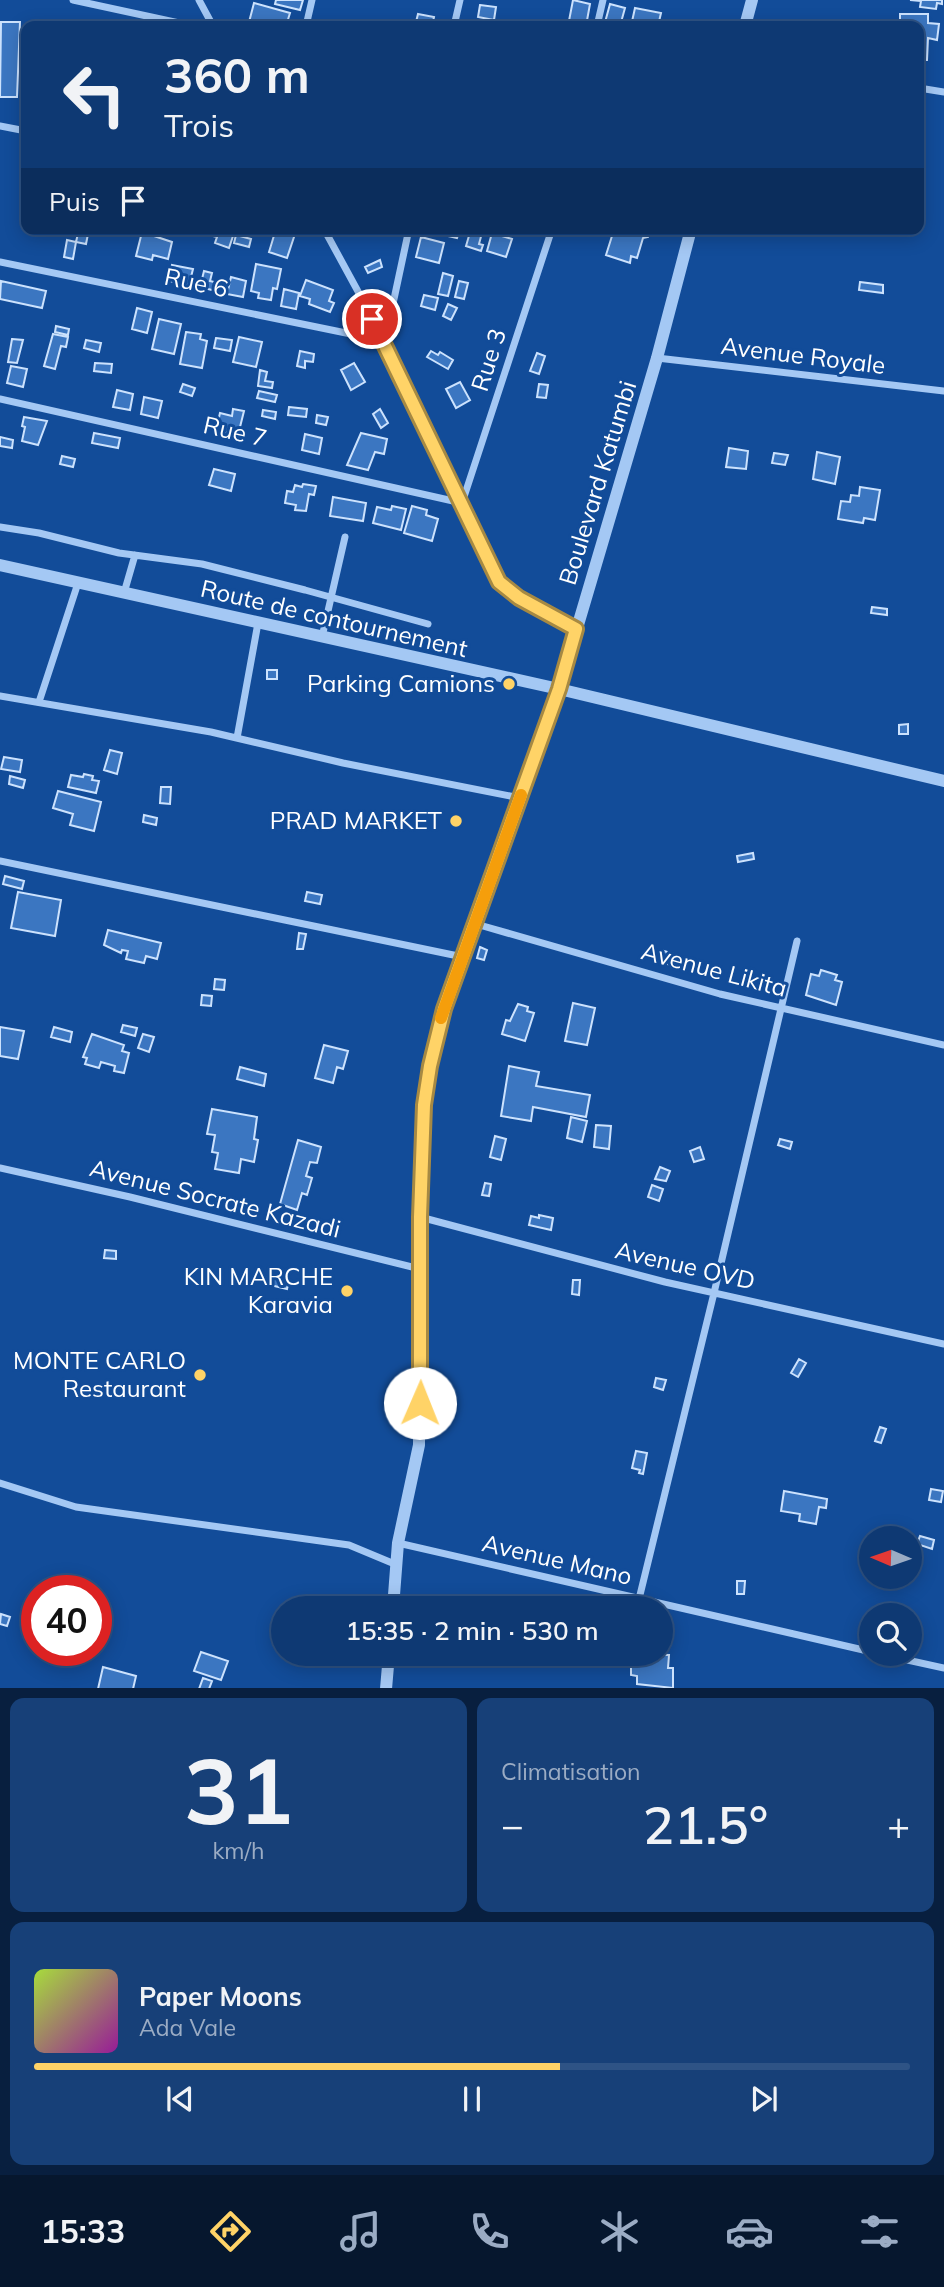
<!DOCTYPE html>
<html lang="fr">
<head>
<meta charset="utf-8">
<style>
	body { margin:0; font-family:Mulish,sans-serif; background:#174078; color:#f1f3f6; height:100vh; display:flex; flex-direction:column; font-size:26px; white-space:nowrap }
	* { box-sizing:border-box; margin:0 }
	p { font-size:23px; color:#9bacc4 }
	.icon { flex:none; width:38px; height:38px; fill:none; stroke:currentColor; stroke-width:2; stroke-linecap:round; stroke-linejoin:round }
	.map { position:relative; height:1688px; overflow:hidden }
	.sheet { display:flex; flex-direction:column; gap:10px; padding:10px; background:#081f3f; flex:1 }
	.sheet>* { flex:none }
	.hud { position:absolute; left:21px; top:21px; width:903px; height:214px; border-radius:14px; box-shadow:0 4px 18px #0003,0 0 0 2px #2e5385; background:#0e3973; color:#f1f3f6; overflow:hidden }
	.needle { width:46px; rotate:272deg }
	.fabs { position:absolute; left:859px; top:1526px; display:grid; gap:14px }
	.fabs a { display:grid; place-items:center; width:63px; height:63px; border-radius:50%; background:#0e3973; box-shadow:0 4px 18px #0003,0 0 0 2px #2e5385; font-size:35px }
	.speed { position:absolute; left:21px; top:1575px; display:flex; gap:14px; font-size:35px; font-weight:700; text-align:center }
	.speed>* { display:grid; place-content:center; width:91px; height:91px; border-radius:50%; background:#0e3973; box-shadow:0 4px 18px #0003,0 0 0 2px #2e5385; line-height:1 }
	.speed .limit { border:10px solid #d22; background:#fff; color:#111 }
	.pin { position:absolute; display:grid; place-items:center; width:60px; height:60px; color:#fff; margin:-30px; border:4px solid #fff; border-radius:50%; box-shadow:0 2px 7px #0007 }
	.me { position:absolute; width:77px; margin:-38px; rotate:1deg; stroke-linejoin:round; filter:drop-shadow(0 0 5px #0008) }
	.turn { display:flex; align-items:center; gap:24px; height:147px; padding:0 28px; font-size:32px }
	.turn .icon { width:91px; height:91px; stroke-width:2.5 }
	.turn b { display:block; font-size:49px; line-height:60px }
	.then { display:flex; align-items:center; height:66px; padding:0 28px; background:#0003; gap:14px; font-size:26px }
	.big { font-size:52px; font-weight:600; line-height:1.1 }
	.sheet .widget { flex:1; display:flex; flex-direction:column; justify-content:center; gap:10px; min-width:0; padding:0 24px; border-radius:14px; background:#174078 }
	.sheet .dial { align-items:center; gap:0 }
	.dial b { font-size:91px; line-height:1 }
	.song { display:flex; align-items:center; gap:21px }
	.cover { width:84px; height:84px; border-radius:10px; background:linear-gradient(135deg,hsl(80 70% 55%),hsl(300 70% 35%)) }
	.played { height:7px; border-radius:4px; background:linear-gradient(90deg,#ffd367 60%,#2e5385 60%) }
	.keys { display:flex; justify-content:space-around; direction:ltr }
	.heat { display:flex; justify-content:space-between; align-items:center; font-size:38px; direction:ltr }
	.sheet .tiles { flex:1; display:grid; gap:10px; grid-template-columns:1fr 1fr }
	.widget:last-child { grid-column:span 2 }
	.trip { position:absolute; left:271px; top:1596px; width:402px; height:70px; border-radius:35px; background:#0e3973; box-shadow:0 4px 18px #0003,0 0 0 2px #2e5385; font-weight:600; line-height:70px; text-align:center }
	.menu { display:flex; height:112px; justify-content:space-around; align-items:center; background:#06172e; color:#9bacc4 }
	.menu .icon { width:49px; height:49px }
	.menu .current { color:#ffd367 }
	.menu b { font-size:32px; color:#f1f3f6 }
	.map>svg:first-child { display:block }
	.building { fill:#3b76c1; stroke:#cce2fd; stroke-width:2 }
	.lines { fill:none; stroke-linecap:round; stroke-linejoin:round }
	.minor { stroke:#a4c8f4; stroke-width:7 }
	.tertiary { stroke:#a4c8f4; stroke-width:12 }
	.route-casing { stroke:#a68943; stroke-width:18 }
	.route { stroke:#ffd367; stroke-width:12 }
	.slow { stroke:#f59e0b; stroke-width:12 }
	.poi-dot { fill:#ffd367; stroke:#124c99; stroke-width:2.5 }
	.labels { text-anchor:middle; stroke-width:6; stroke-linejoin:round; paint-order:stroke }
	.street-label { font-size:24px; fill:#fff; stroke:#124c99 }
	.poi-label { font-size:24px; fill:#fff; stroke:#124c99; text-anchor:end }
</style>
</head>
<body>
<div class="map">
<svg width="944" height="1689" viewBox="0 0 944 1689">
	<rect width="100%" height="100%" fill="#124c99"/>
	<path class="building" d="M276 0H303L300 10 275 4Z
		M573 0 590 4 586 26H568Z
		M910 0H942V4L937 3 936 9 920 7 921 1Z
		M254 3 290 13 286 26H248Z
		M610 4 625 8 620 26H604Z
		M480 5 496 7 494 20 478 17Z
		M635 8 661 13 658 26H631Z
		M418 14 434 17 432 26H415Z
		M900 14H928V23L939 24 937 40 928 38 927 60H919V26H900Z
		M1 22H20L17 97H0Z
		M79 229H89L86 244 76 242Z
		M211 229H223L234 233 229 248 215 243 217 237 209 235Z
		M276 229 295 234 287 258 269 252Z
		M450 229H460L457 238 448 236Z
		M471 229H483L479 244 483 245 481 251 466 246Z
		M605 229H649V230L648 237 643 238 637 258 631 256 630 263 606 255 612 236 604 234Z
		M142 232 172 242 168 259 153 255 152 260 136 256Z
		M492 233 512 239 506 257 487 251Z
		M236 235 251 239 249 247 234 243Z
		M421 237 444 243 439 263 416 257Z
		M67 240 76 242 73 259 64 257Z
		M380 260 382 267 368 273 365 267Z
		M256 264 281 269 277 289 273 288 271 300 258 298 259 293 251 291Z
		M172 265 193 269 189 285 169 281Z
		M204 271 212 273 210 281 218 283 216 291 200 287Z
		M443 273 453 276 448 296 438 294Z
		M231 277 246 281 243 297 227 294Z
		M306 280 333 290 329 301 334 303 330 312 309 304 310 299 300 296Z
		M1 281 46 291 42 308 0 299Z
		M459 281 468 283 464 299 455 297Z
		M860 282 883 285V293L859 290Z
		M284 289 299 293 296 309 281 306Z
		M424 295 438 298 435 310 421 306Z
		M448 304 457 308 451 320 443 316Z
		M137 308 152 312 147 333 132 329Z
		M159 319 181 324 174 354 152 349Z
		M56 326 69 329 68 335 55 332Z
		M186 332 201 334 200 339 207 341 202 368 180 364Z
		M53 334 68 337 66 347 61 346 55 369 44 366Z
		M239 337 262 342 256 367 233 362Z
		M216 338 232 340 230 351 214 348Z
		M12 339 23 340 17 363 8 362Z
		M86 340 101 343 99 352 84 348Z
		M300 351 314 354 313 362 305 361V368L297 366Z
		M431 351 438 355 440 352 453 360 448 369 427 357Z
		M537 353 545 356 539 374 530 371Z
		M95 363 112 364 111 373 94 371Z
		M354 363 365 382 351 390 341 370Z
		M11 366 27 369 23 387 7 383Z
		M260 370 267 372 265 381 273 382 272 388 258 386Z
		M460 382 470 400 456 408 446 389Z
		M183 384 195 388 192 396 180 392Z
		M539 384 548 385 546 398 537 397Z
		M117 390 133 394 130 410 113 407Z
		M259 391 277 395 275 402 257 398Z
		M144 397 162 401 158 418 141 414Z
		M289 407 307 409 306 417 288 415Z
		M233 409 244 411 238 435 216 430 220 413 232 416Z
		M380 409 388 423 381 428 373 414Z
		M263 410 276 412 275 419 262 416Z
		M317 415 328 417 326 425 316 423Z
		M24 417 47 421 38 445 22 441 25 427 22 426Z
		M94 433 120 438 118 448 92 443Z
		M361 433 387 439 384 454 375 452 368 470 347 465Z
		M305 434 322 438 319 454 302 450Z
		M0 437 13 440 12 448 0 446Z
		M729 448 748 451 746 469 726 467Z
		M817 452 840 457 835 484 813 479Z
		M774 453 788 455 785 465 772 463Z
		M62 456 75 459 73 467 60 464Z
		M214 469 235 474 231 491 209 485Z
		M303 484 316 486 314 495 309 494 306 511 295 510 296 505 285 503 287 491 293 492 295 485 302 487Z
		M860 487 880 490 875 520 864 518 863 523 838 519 841 501 850 502 851 495 859 496Z
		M333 497 366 503 363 521 330 516Z
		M392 506 406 509 401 530 373 523 377 507 391 510Z
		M412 506 427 510 426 515 438 519 432 541 404 533Z
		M872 607 887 609V615L871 613Z
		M267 670H277V679H267Z
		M908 724V734H899V725Z
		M110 750 122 753 117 774 104 770Z
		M4 757 22 760 20 772 1 769Z
		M84 774 93 776 92 780 99 781 96 793 68 787 71 775 83 777Z
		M10 776 25 780 23 788 9 784Z
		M161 787H171L170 804 160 803Z
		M58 791 101 802 94 831 70 825 73 814 53 808Z
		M144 815 157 818 156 825 143 822Z
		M753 853 754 859 738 862 737 856Z
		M5 876 24 881 22 889 3 884Z
		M18 892 61 900 55 936 11 928Z
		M307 892 322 895 320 904 305 901Z
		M108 930 161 943 157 959 146 956 144 963 126 959 128 951 122 950 121 953 104 945Z
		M299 933 306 934 303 949H297Z
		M480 947 487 950 484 960 477 958Z
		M664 951 680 956 677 967 661 962Z
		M821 970 837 975 835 980 842 982 836 1005 806 995 811 974 819 976Z
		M215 979 225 980 224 990 214 989Z
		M202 995 212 996 211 1006 201 1005Z
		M573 1003 595 1008 587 1045 565 1041Z
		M518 1004 528 1007 527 1011 534 1013 525 1041 502 1034 506 1020 510 1021Z
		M123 1025 137 1028 135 1036 121 1032Z
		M0 1027 24 1031 18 1059 0 1056Z
		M54 1027 72 1032 70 1042 51 1037Z
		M92 1034 124 1045 122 1051 129 1053 124 1073 114 1071 115 1066 101 1062 99 1068 85 1064 87 1058 83 1057Z
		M143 1034 154 1037 149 1052 138 1048Z
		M324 1045 348 1051 343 1069 337 1067 333 1083 315 1078Z
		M509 1066 539 1072 536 1086 590 1095 586 1117 533 1107 531 1121 501 1116Z
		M240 1067 266 1074 264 1086 237 1079Z
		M212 1109 257 1117 254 1139 258 1140 254 1162 241 1159 239 1173 215 1169 218 1153 212 1152 215 1135 207 1134Z
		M571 1117 587 1121 582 1142 567 1138Z
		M596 1125 611 1126 609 1149 594 1147Z
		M495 1136 506 1139 501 1160 490 1157Z
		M780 1139 792 1142 790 1149 778 1145Z
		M298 1140 321 1147 317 1163 310 1162 306 1176 312 1178 307 1195 302 1193 297 1210 280 1204Z
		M700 1147 704 1159 694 1162 690 1151Z
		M660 1167 670 1171 666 1181 655 1179Z
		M485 1183 491 1184 489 1196 482 1195Z
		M652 1185 663 1189 659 1201 648 1197Z
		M539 1215 553 1218 551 1230 529 1225 531 1216 539 1218Z
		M105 1250 116 1251V1259L104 1258Z
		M268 1276 289 1280 287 1289 266 1284Z
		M573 1280H580L579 1295 572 1294Z
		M799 1359 806 1363 798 1377 791 1373Z
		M656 1378 666 1380 663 1390 654 1387Z
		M880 1427 886 1429 881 1443 875 1441Z
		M636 1451 647 1453 643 1474 639 1473 640 1470 632 1468Z
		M931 1489 943 1491 941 1502 929 1500Z
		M784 1491 827 1499 826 1508 819 1507 816 1524 799 1521 800 1514 781 1511Z
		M920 1536 934 1540 932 1549 917 1544Z
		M737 1581H745L744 1594H737Z
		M1 1614 10 1617 7 1626 0 1624Z
		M201 1652 228 1661 221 1680 194 1671Z
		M639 1654 669 1655 668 1668H673V1688L637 1684V1676L631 1675V1658L639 1659Z
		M103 1667 136 1676 133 1689H98Z
		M203 1678 212 1681 209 1689H199Z"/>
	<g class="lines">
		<path class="minor" d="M73 0 193 26
			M199 0 213 26
			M306 26 312 0
			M454 26 460 0
			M597 26 603 0
			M919 88 944 92
			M0 126 26 131
			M324 229 385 341 499 582 519 598 576 629
			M0 262 385 341 409 229
			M657 358 944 391
			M0 399 462 503 552 229
			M0 527 39 533 119 553 202 564 305 590 428 624
			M124 593 135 555
			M322 637 345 537
			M0 696 211 732 343 763 520 798
			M39 702 78 583
			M237 738 258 623
			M0 861 463 957
			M476 924 720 994 944 1045
			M0 1168 130 1197 420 1269
			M420 1217 665 1282 944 1344
			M0 1483 76 1507 349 1545 397 1565
			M398 1543 872 1652
			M639 1599 714 1293 797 941
			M880 1654 944 1668"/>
		<path class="tertiary" d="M745 26 752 0
			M0 565 559 689 944 781
			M393 1608 398 1543 419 1445 420 1217 424 1105 437 1033 559 689 657 358 691 229
			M386 1689 389 1654"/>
	</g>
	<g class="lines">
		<defs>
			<path id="route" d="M372 319 499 582 519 598 576 629 559 689 444 1009 430 1066 424 1105 420 1217V1403"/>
		</defs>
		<use href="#route" class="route-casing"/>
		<use href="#route" class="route"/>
		<path class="slow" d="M441 1018 521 795"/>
	</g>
	<g class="poi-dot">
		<circle cx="509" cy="684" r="7"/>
		<circle cx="456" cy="821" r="7"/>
		<circle cx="347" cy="1291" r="7"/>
		<circle cx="200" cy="1375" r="7"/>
	</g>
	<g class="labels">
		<g class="street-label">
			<text transform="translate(196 283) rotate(12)" y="8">Rue 6</text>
			<text transform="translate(803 356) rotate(7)" y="8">Avenue Royale</text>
			<text transform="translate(489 360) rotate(-72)" y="8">Rue 3</text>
			<text transform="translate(235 432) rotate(13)" y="8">Rue 7</text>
			<text transform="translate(598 483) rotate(-73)" y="8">Boulevard Katumbi</text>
			<text transform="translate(334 619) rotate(13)" y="8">Route de contournement</text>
			<text transform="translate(714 970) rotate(15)" y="8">Avenue Likita</text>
			<text transform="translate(215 1199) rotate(14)" y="8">Avenue Socrate Kazadi</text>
			<text transform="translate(685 1266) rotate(13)" y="8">Avenue OVD</text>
			<text transform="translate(557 1560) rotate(13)" y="8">Avenue Mano</text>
		</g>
		<g class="poi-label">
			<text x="495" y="692">Parking Camions</text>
			<text x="442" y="829">PRAD MARKET</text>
			<text x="333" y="1285">KIN MARCHE<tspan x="333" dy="28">Karavia</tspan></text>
			<text x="186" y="1369">MONTE CARLO<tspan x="186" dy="28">Restaurant</tspan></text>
		</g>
	</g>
</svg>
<div class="fabs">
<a><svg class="needle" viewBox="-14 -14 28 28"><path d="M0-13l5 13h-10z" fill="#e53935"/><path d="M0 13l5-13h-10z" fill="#9bacc4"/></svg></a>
<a><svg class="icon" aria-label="search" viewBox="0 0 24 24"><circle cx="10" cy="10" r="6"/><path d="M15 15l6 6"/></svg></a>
</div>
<div class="speed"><div class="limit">40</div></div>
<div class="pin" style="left:372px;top:319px;background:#d93025"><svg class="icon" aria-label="arrive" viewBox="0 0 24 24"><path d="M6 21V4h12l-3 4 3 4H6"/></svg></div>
<svg class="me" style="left:420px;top:1403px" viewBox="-20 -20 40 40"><circle r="19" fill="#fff"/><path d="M0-13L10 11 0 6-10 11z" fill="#ffd367"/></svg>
<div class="trip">15:35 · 2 min · 530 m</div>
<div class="hud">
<div class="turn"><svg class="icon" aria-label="left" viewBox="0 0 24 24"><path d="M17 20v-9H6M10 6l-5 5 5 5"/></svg><div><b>360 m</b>Trois</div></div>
<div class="then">Puis<svg class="icon" aria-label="arrive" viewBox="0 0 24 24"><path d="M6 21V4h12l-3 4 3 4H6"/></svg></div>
</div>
</div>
<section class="sheet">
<div class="tiles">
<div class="widget dial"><b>31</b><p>km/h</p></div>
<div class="widget"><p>Climatisation</p>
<div class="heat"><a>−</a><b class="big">21.5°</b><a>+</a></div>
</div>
<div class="widget">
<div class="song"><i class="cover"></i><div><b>Paper Moons</b><p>Ada Vale</p></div></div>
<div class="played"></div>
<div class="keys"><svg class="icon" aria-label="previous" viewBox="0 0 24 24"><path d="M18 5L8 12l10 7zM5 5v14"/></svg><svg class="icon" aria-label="pause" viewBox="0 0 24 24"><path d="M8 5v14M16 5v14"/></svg><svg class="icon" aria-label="next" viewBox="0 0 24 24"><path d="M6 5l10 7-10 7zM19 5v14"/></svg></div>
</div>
</div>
</section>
<nav class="menu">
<b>15:33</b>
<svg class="icon current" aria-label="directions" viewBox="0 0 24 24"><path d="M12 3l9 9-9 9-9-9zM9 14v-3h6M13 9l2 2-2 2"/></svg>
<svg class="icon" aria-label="music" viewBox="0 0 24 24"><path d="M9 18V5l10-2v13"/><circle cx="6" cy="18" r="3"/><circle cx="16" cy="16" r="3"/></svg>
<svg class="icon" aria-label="phone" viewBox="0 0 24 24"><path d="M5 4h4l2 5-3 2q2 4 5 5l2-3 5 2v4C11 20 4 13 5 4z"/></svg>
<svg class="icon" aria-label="climate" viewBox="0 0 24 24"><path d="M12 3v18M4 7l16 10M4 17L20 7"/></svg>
<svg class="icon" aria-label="car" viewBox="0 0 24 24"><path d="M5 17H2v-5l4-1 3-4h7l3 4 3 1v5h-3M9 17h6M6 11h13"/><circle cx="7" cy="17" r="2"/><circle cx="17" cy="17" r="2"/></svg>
<svg class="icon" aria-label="filters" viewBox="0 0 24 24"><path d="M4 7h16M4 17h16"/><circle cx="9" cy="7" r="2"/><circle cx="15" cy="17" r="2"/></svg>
</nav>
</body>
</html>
